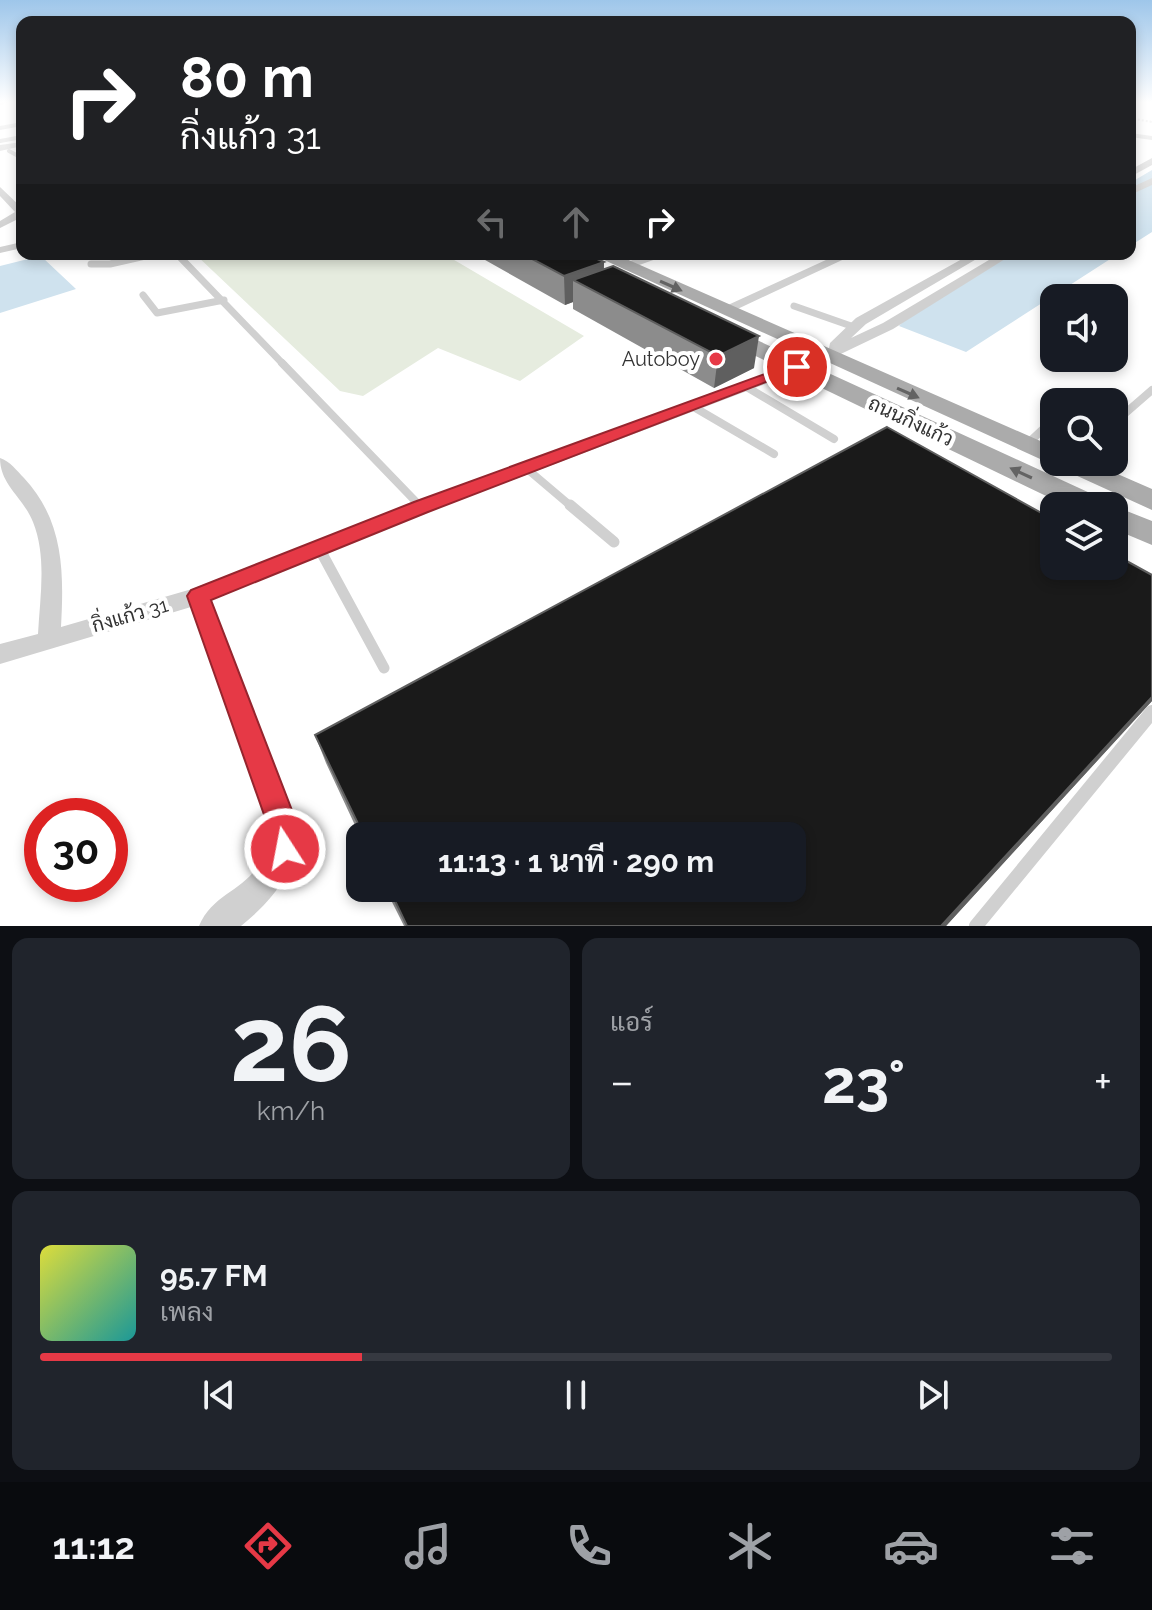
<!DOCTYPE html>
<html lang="th">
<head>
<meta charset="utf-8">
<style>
	body { margin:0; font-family:Raleway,Sarabun,sans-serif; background:#20242c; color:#f1f3f6; height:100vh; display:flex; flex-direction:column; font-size:30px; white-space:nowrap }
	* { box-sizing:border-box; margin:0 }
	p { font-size:26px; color:#9ea1a6 }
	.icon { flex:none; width:44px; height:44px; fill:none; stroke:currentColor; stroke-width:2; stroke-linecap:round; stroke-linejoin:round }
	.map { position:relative; height:926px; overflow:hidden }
	.details { display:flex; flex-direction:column; gap:12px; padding:12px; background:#0d0f14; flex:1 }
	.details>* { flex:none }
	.top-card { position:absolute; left:16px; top:16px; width:1120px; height:244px; border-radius:16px; box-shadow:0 4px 12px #0003; background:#202124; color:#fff; overflow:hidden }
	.buttons { position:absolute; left:1040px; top:284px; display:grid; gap:16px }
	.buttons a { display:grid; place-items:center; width:88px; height:88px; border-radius:16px; background:#171b24; box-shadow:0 4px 12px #0003; font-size:40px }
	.speed { position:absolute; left:24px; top:798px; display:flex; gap:16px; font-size:40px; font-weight:700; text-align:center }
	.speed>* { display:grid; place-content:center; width:104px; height:104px; border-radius:50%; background:#171b24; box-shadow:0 4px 12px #0003; line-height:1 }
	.speed .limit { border:12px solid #d22; background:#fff; color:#111 }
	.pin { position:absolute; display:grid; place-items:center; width:68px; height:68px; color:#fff; margin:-34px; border:4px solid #fff; border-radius:50%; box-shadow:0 2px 8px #0007 }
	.me { position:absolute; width:88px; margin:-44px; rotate:349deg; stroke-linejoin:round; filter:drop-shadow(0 0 6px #0008) }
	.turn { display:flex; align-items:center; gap:28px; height:168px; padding:0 32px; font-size:36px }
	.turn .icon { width:104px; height:104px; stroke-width:2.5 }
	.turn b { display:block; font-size:56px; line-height:68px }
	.lanes { display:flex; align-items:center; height:76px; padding:0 32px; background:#0003; justify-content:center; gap:40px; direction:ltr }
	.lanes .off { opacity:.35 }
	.big { font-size:60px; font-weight:700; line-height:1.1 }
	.details .card { flex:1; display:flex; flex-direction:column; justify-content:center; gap:12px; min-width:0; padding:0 28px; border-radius:16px; background:#20242c }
	.details .dial { align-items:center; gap:0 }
	.dial b { font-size:104px; line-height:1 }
	.song { display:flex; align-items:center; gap:24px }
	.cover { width:96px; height:96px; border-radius:12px; background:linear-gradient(135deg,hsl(60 70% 55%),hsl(180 70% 35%)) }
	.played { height:8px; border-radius:4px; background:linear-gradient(90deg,#e63946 30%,#363941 30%) }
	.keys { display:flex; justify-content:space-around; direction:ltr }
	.heat { display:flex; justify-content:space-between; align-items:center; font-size:44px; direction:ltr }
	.details .tiles { flex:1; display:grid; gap:12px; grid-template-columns:1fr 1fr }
	.card:last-child { grid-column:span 2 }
	.trip { position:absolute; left:346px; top:822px; width:460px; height:80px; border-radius:16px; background:#171b24; box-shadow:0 4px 12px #0003; font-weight:700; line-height:80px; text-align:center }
	.tabs { display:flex; height:128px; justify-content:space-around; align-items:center; background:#090b0e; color:#9ea1a6 }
	.tabs .icon { width:56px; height:56px }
	.tabs .selected { color:#e63946 }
	.tabs b { font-size:36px; color:#f1f3f6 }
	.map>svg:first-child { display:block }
	.green { fill:#e6ecdf }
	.water { fill:#cfe2ee }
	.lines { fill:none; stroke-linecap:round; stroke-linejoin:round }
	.path { stroke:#cdcdcd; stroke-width:2; stroke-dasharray:2 2; stroke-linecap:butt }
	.service-far5 { stroke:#d0d0d0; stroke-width:4 }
	.service-far4 { stroke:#d0d0d0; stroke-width:5 }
	.service-far3 { stroke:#d0d0d0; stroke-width:7 }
	.service-far2 { stroke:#d0d0d0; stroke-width:8 }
	.service-far1 { stroke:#d0d0d0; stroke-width:11 }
	.service { stroke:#d0d0d0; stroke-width:14 }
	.minor { fill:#d0d0d0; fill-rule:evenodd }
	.primary { fill:#ababab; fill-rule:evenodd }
	.wall { fill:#8c8c8c }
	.shaded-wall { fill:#5f5f5f }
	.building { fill:#1a1a1a; stroke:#5f5f5f; stroke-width:2 }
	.oneway { fill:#636363 }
	.route { fill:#e63946; stroke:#96252e; stroke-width:2 }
	.poi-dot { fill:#e63946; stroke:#fff; stroke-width:3 }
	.labels { text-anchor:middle; stroke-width:8; stroke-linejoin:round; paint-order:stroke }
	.poi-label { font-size:20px; fill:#333; stroke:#fff; text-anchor:end }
	.street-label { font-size:20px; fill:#333; stroke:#fff }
</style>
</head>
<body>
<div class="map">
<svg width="1152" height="926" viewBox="0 0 1152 926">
	<rect width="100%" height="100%" fill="#fff"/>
	<path class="green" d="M195 254H444L584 336 520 381 438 348 363 396 340 391Z"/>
	<path class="water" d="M1152 170V232L1130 246V183Z
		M1008 254H1118L966 352 899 326 914 309Z
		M32 258H43L76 289 0 313V266Z"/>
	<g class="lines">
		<path class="path" d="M1130 118 1152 122"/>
		<path class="service-far5" d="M0 141 22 137
			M9 151 22 158"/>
		<path class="service-far4" d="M693 254H704"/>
		<path class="service-far3" d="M177 254 284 365
			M693 254H704
			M781 255 784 254
			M91 264H110L154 254
			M626 266 660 254
			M143 295 157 313 224 300
			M794 306 854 327"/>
		<path class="service-far2" d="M282 363 421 507
			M745 386 834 439
			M692 406 774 454
			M1114 423 1152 390
			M1026 445 1054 419
			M526 468 572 507"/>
		<path class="service-far1" d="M419 505 421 507
			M570 505 614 542
			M319 548 384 668"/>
		<path class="service" d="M976 926 1152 712"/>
		<path class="minor" d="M0 102H11L0 105Z
			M22 122V126L0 130V126Z
			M1130 133 1152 136V140L1130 137Z
			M22 142V146L0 151V145Z
			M1152 158V165L1130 177V170Z
			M1152 178V185L1130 195V188Z
			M0 187 22 208V217L0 228V221L15 212 0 196Z
			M22 242V248L0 253V247Z
			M839 254H855L729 313 724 314 717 310Z
			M971 254H985L866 324 851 338 883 323 999 254H1013L893 329 824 362H814L812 359 829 348 830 343 856 318Z
			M797 362 802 364V370L428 512 211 600 298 826C297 871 274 899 241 926H199C217 883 266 893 268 826L191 607 0 664V644L38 634C40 597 47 557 33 522 23 497 0 485 0 458 10 461 17 471 24 478 64 521 64 572 61 627L192 589 414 502Z"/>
		<path class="primary" d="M591 254H615L1054 447V462H1090L1152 489V510Z
			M724 325 1103 499 1107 506H1067L716 337 713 332 716 327Z
			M1113 506H1114L1152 521V545L1114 529Z"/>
	</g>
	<path class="wall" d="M478 254H586L604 262V269L754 368 714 388 573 309V302L565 305 478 256Z
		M1152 575V701L946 926H404L385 888H792V836H360L326 763 315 735Z"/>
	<path class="shaded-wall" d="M604 262 603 291 573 280V302L565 305 564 276Z
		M759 336 754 368 714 388 718 356Z
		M1152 697V701L946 926H941Z"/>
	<path class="building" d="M523 254H586L604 262 564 276Z
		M613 266 759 336 718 356 573 280Z
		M887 427 1054 520V566H1114V554L1152 575V697L941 926H407L389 888H792V836H364L315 735Z"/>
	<defs><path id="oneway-solid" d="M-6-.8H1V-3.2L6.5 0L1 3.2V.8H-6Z" transform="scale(2)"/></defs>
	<g class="oneway">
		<use href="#oneway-solid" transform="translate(671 286) rotate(24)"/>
		<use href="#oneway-solid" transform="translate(908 393) rotate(24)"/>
		<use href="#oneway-solid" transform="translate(1021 473) rotate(-155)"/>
	</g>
	<linearGradient id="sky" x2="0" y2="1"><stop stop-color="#9ec6ea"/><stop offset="0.44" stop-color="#fff"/><stop offset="1" stop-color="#fff" stop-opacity="0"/></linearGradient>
	<rect width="1152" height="232" fill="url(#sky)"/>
	<path class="route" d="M792 364 805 367 428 512 211 600 298 826 300 849 295 860 285 864 274 860 268 826 187 596 191 590 414 502Z"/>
	<circle class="poi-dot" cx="716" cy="359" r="8"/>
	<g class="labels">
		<g class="poi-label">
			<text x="700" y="366">Autoboy</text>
		</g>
		<g class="street-label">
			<text transform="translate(911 421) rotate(25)" y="7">ถนนกิ่งแก้ว</text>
			<text transform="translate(130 615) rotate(-16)" y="7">กิ่งแก้ว 31</text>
		</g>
	</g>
</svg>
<div class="buttons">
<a><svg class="icon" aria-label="sound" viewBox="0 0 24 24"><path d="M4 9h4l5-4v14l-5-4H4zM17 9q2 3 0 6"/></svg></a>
<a><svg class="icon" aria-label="search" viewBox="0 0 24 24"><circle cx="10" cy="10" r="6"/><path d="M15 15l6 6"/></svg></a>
<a><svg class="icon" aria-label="layers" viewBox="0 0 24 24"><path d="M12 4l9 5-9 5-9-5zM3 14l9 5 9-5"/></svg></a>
</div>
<div class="speed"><div class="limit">30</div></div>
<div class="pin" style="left:797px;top:367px;background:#d93025"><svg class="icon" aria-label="arrive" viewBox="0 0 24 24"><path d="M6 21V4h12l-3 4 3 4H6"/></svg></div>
<svg class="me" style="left:285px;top:849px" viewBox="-20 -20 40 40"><circle r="17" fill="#e63946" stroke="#fff" stroke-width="3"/><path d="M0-11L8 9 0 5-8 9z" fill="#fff"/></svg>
<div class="trip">11:13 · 1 นาที · 290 m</div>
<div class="top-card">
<div class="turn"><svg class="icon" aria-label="right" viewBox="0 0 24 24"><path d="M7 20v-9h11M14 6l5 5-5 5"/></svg><div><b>80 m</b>กิ่งแก้ว 31</div></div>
<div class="lanes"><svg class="icon off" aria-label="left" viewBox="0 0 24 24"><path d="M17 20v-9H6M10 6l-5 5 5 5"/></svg><svg class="icon off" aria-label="ahead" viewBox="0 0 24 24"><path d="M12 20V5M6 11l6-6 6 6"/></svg><svg class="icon" aria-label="right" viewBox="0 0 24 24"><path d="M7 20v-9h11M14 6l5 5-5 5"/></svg></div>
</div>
</div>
<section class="details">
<div class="tiles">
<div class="card dial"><b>26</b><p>km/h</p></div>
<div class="card"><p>แอร์</p>
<div class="heat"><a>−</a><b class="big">23°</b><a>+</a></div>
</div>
<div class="card">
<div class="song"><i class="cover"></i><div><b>95.7 FM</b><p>เพลง</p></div></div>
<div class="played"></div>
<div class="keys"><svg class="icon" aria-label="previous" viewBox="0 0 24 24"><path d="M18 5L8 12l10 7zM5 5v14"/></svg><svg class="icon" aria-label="pause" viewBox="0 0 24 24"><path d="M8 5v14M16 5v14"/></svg><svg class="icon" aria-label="next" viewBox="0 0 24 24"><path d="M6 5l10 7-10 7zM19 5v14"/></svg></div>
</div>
</div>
</section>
<nav class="tabs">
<b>11:12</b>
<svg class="icon selected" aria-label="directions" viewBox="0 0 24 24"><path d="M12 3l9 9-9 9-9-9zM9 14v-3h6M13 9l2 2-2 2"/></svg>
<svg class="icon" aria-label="music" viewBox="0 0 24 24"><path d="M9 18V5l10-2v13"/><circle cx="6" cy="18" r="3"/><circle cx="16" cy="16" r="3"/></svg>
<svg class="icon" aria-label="phone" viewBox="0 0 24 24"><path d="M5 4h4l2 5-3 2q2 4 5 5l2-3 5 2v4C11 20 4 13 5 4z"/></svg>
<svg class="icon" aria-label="climate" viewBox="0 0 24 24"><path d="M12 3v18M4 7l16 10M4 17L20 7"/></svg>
<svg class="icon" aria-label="car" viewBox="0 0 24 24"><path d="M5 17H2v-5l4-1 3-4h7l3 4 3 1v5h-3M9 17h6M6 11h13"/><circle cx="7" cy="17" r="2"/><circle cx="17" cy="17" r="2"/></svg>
<svg class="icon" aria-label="filters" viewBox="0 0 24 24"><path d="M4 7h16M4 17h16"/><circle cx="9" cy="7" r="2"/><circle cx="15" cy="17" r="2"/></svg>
</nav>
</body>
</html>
